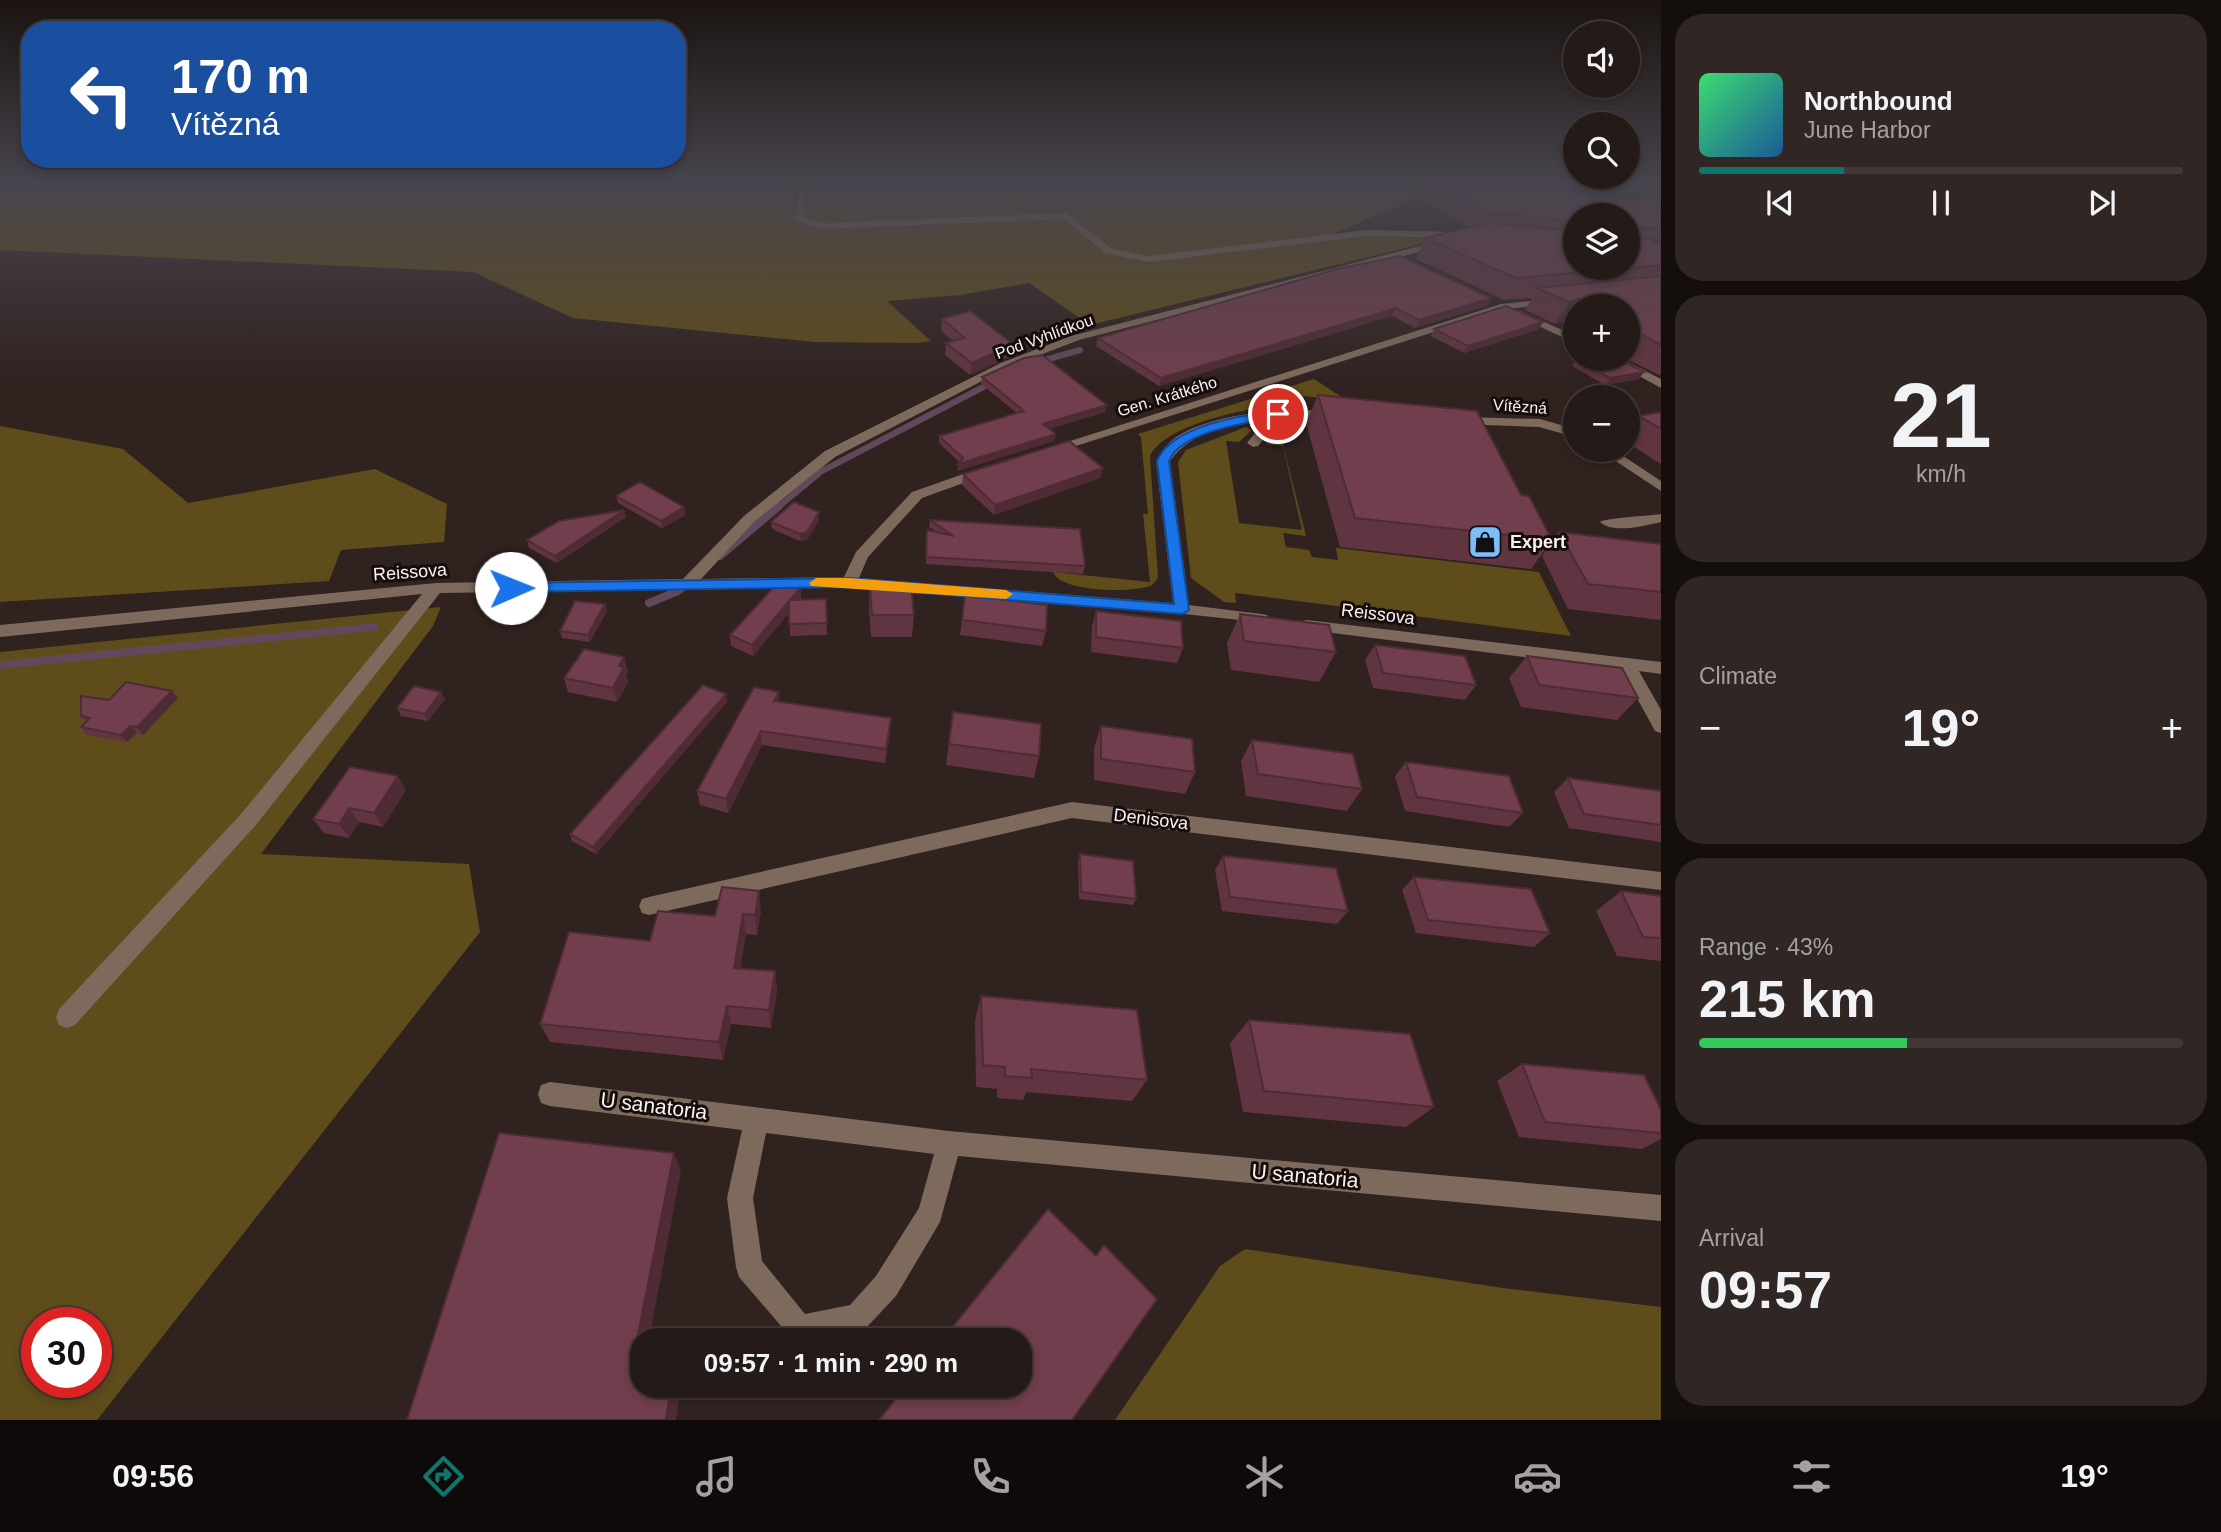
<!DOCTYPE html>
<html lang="en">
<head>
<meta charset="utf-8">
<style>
	body { margin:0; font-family:Arial,sans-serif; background:#302724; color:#f1f3f6; height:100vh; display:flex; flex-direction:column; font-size:26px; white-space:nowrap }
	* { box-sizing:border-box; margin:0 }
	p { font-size:23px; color:#a3a1a1 }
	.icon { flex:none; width:38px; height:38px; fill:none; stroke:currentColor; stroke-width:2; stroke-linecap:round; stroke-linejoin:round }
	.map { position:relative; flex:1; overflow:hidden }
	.details { display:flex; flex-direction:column; gap:14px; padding:14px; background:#140e0d; width:560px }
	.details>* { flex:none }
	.banner { position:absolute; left:21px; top:21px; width:665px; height:147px; border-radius:28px; box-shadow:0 4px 10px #0003,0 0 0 2px #413836; background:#1a4fa0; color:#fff; overflow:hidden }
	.controls { position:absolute; left:1563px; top:21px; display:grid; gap:14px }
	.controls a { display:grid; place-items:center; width:77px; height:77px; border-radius:50%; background:#241a17; box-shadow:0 4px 10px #0003,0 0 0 2px #413836; font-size:35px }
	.speed { position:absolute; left:21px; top:1307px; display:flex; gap:14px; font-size:35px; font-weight:700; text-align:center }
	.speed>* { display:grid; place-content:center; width:91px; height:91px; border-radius:50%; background:#241a17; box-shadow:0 4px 10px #0003,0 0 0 2px #413836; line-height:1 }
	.speed .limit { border:10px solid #d22; background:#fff; color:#111 }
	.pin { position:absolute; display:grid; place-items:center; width:60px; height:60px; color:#fff; margin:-30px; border:4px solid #fff; border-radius:50%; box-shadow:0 2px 7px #0007 }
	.me { position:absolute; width:77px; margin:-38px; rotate:89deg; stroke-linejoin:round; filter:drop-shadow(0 0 5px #0008) }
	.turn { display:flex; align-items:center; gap:24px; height:147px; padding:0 35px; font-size:32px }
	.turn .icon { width:91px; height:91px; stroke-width:2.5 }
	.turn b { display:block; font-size:49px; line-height:60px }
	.big { font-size:52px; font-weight:600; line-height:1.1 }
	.details .widget { flex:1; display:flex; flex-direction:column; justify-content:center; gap:10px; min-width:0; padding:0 24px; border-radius:28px; background:#302724 }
	.details .dial { align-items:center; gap:0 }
	.dial b { font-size:91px; line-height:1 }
	.song { display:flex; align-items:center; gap:21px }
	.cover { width:84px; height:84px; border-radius:10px; background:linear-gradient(135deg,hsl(140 70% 55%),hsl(210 70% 35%)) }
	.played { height:7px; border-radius:4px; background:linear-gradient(90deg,#0f766e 30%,#413836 30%) }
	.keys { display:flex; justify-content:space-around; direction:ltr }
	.heat { display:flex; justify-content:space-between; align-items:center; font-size:38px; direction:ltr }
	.charge { height:10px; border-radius:5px; background:linear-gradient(90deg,#34c759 43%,#413836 0) }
	.trip { position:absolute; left:630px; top:1328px; width:402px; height:70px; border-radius:28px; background:#241a17; box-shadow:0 4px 10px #0003,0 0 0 2px #413836; font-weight:600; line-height:70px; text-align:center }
	.dock { display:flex; height:112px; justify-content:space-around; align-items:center; background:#0e0a09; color:#a3a1a1 }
	.dock .icon { width:49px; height:49px }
	.dock .active { color:#0f766e }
	.dock b { font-size:32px; color:#f1f3f6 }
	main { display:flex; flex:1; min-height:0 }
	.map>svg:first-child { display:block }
	.green { fill:#5e4c1a; fill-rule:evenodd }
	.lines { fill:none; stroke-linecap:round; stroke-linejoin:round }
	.stream-far1 { stroke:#61495b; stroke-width:6 }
	.stream { stroke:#61495b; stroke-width:8 }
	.minor { fill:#7d6a5c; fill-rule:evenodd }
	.wall { fill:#603541; fill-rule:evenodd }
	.shaded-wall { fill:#4e2b35 }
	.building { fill:#703e4c; stroke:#4e2b35; stroke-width:2 }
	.route { fill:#1a73e8; stroke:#114b97; stroke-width:2 }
	.slow { fill:#f59e0b }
	.labels { text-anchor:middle; stroke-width:6; stroke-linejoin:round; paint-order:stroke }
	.far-street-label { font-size:16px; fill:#fcf1ef; stroke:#140d0c }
	.poi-label { font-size:18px; font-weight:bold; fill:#fcf1ef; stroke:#140d0c; text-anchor:start }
	.street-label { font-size:18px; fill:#fcf1ef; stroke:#140d0c }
	.near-street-label { font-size:21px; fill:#fcf1ef; stroke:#140d0c }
</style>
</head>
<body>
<main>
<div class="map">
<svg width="1661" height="1420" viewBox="0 0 1661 1420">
	<rect width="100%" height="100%" fill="#30221f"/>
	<path class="green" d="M0 185H792L796 194 795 205 805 209 808 185H1448L1330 235 1186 252 1200 256 1359 236 1446 238 1090 325 1029 283 960 295 887 301 931 341 917 343 815 342 573 318 473 272 0 250Z
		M1314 379 1363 411 1346 400 1281 394 1282 404C1249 409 1166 423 1150 456L1158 578 1152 585C1133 594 1060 592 1053 572L1150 582 1143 514H1148L1141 437 1138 434Z
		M0 426 123 449 188 503 375 469 447 504 444 542 341 550 329 581 0 602Z
		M1246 427 1252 430 1239 442 1226 441 1239 523 1302 530 1283 446 1266 444 1280 433 1306 536 1283 533 1286 547 1309 550 1312 557 1338 560 1336 548 1539 572 1571 636 1235 593 1236 603 1224 602 1191 578 1178 462 1186 450Z
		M441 607 433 626 261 854 469 864 480 932 97 1420H0V652ZM37 1323H96V1382H37Z
		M1245 1249 1503 1288 1661 1307V1420H1115L1220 1266Z"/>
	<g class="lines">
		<path class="stream-far1" d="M1038 362 1080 350
			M777 508 822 471 993 382"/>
		<path class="stream" d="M720 556 779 506
			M649 603 678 591 688 583
			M0 665 374 627"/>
		<path class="minor" d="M791 185H800L806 191 804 218 823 223 1066 213 1112 249 1149 256 1367 230 1456 232 1461 235 1456 238 1367 236 1149 262 1105 253 1064 219 822 229 796 221 798 192Z
			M1443 240 1446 241V245L1079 340 1009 367 835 457 754 522 701 579 844 577 856 552 912 492 986 466 993 470 991 473 922 498 868 557 859 578 1173 603 1156 461C1160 455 1164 448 1169 443 1200 413 1296 405 1335 413V419L1331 420H1280L1258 446 1253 447 1247 443 1265 421C1230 425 1192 430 1170 461L1189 605 1261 614 1267 615 1269 619 1267 623 1148 610 849 587 440 593 255 826 75 1025 67 1028 59 1025 56 1017 59 1009 241 814 422 594 0 637V625L436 583 683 579 744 516 825 451 1001 363 1071 336Z
			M1552 299 1556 300V304L1506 309 1054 453 1049 454 1042 450 1501 304Z
			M1521 311 1575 336V343L1517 316V312Z
			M1608 359H1622L1661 379V388Z
			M1461 417 1540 419 1575 429V437L1539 427 1457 424V418Z
			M1599 450H1614L1661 481V491Z
			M1661 514V522C1644 526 1613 534 1600 522 1605 518 1648 516 1661 514Z
			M1307 620 1661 662V674L1639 671 1661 710V733L1655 731 1621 669 1301 629 1299 625 1301 621Z
			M1072 802 1661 872V890L1072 818 649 915 642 913 639 906 642 899 649 897Z
			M550 1082 949 1131 1661 1195V1221L958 1156 940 1222 896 1296 867 1327 811 1340H793L739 1277 736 1267 727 1198 742 1130 550 1106 541 1103 538 1094 541 1085ZM766 1133 934 1154 919 1208 876 1276 850 1305 805 1314 762 1261 753 1198Z"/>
	</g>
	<path class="wall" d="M1422 185H1557L1599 204 1661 198V374L1659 375 1627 359 1628 306H1575V326L1567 320 1555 324 1525 310 1532 298 1504 300 1416 259 1425 238 1470 227 1417 196ZM1575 215H1628L1575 268Z
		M1491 298 1487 306 1415 328 1392 316 1159 386 1096 346 1098 338Z
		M942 319 1011 356 970 375 945 355 946 343 953 341 941 331Z
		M1434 329H1539L1464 353 1431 336Z
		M1576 359 1639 379 1605 385 1572 366Z
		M982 377 1105 412 1049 429 1056 434 1054 441 957 471 959 462 939 443V436L1017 413 981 384Z
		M1318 395 1521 495 1552 540 1531 569 1340 547 1306 423Z
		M1661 412V464L1628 443V432L1639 416Z
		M963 474 1100 478 994 515 962 485Z
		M616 496 684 507 685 515 662 528 618 503Z
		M624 510 626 517 557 563 529 548 527 540Z
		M819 512V520L807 540 800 541 772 529 771 522Z
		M930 520 1085 566 1083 574 926 564V538L937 532 929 527Z
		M1559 532 1661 544V620L1568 609 1542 556Z
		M801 587 800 600 826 599 827 635 790 636 789 613 753 656 731 646 730 635Z
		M870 588 914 615 912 637H871L869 610Z
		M965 595 1046 631 1042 646 960 635Z
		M605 604 607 611 590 642 562 638 560 631Z
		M1096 611 1183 648 1177 663 1091 652 1092 626Z
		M1240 614 1336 652 1319 682 1231 670 1227 643Z
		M1375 645 1476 685 1465 700 1373 688 1365 660Z
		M1527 656 1638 698 1617 720 1521 707 1509 678Z
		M624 657 628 672 626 675 628 682 617 702 568 692 564 678Z
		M441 692 445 699 428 721 401 716 397 708Z
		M779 692V702L891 718 890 732 885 763 762 745 728 813 700 805 697 791Z
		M178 698 143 735 137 733 127 742 87 735 81 727 86 722 81 716 109 700Z
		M727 702 596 854 572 841 570 834Z
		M953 712 1039 756 1034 778 946 765Z
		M1101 726 1195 772 1185 794 1094 780V748Z
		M1252 740 1362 789 1347 811 1246 796 1241 761Z
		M1406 762 1523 813 1509 827 1405 811 1395 776Z
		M1568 778 1661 791V842L1569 828 1554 792Z
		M406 790 383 827 359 822 349 838 324 833 313 819Z
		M1080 854 1136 899 1133 905 1079 899 1078 861Z
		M1223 856 1348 911 1337 924 1222 911 1215 870Z
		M1414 877 1550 933 1534 947 1416 933 1402 890Z
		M1621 891 1661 896V961L1617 956 1596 911Z
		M761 911 757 935 746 934 740 968 775 971 777 990 771 1028 731 1024 723 1060 550 1042 540 1024 650 941 715 916Z
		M981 996 1147 1080 1132 1101 1026 1092 1023 1100 997 1098V1089L976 1087 975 1020Z
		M1249 1020 1434 1107 1406 1127 1243 1112 1230 1043Z
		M1522 1064 1661 1110V1139L1642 1149 1519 1137 1497 1081Z"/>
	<path class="shaded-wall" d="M1491 298 1487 306 1415 328 1419 320Z
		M1580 298 1567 320 1555 324 1569 302Z
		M1396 308 1392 316 1159 386 1161 378Z
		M1543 322 1539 329 1464 353 1468 346Z
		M1013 344 1011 356 970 375 972 363Z
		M1644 372 1639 379 1605 385 1610 378Z
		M1107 405 1105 412 1042 431 1043 424Z
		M1056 434 1054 441 957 471 958 464Z
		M1103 468 1100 478 994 515 995 505Z
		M684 507 685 515 662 528 661 521Z
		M624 510 626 517 557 563 555 556Z
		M819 512V520L807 540 800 541V534Z
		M801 587V599L790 612V600Z
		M789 601 790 612 753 656 752 645Z
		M605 604 607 611 590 642 588 635Z
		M624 657 628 672 626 675 628 682 617 702 613 688 619 666Z
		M172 691 178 698 143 735 137 727Z
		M441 692 445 699 428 721 425 714Z
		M779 692 780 706 774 701Z
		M726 694 727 702 596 854 593 847Z
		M891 718 890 732 885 763 886 749Z
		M130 726 137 733 127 742 121 735Z
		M761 731 762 745 728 813 726 799Z
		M398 776 406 790 383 827 374 813Z
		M349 808 359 822 349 838 339 824Z
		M759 891 761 911 757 935 755 915Z
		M743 914 746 934 737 987 734 968Z
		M775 971 777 990 771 1028 769 1010Z
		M727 1006 731 1024 723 1060 719 1042Z
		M674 1153 681 1171 649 1340H642V1375L631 1370Z
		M671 1386H681L676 1420H666Z"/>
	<path class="building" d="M1441 185H1557L1599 204 1661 198V229L1641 228 1638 230 1639 238 1661 240 1653 241 1661 245V265L1516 278 1425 238 1487 223 1575 231V268H1628V215H1575V221L1491 213Z
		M1400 256 1491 298 1419 320 1396 308 1161 378 1098 338 1337 269Z
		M1661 276V345L1628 327V306H1593L1580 298 1569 302 1537 288Z
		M1506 306 1543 322 1468 346 1434 329Z
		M970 311 1013 344 972 363 946 343 965 338 942 319Z
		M1042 355 1107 405 1043 424 1056 434 958 464 963 458 939 436 1024 411 982 377 1024 358Z
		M1576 359H1620L1644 372 1610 378Z
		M1318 395 1477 411 1521 495 1529 496 1552 540 1355 518Z
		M1661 412V429L1639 416Z
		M1069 441 1103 468 995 505 963 474Z
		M640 482 684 507 661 521 616 496Z
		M794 502 819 512 807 532 800 534 771 522Z
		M624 510 555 556 527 540 559 521Z
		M930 520 1080 529 1085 566 926 557 927 530 954 536Z
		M1559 532 1661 544V592L1588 584Z
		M781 579H790L801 587 790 600 826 599 827 623 789 624V601L752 645 730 635Z
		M911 587 914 615H872L870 588Z
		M965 595 1047 605 1046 631 962 620Z
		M575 601 605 604 588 635 560 631Z
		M1096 611 1181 621 1183 648 1096 637Z
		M1240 614 1329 625 1336 652 1244 641Z
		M1375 645 1465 656 1476 685 1383 673Z
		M584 649 624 657 619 666 624 667 613 688 564 678Z
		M1527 656 1622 668 1638 698 1539 685Z
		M126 682 172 691 137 727 130 726 121 735 81 727 90 718 81 716V696L109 700Z
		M703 685 726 694 593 847 570 834Z
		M414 686 441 692 425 714 397 708Z
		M754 687 779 692 774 701 891 718 886 749 761 731 726 799 697 791Z
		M953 712 1041 724 1039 756 949 744Z
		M1101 726 1192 739 1195 772 1101 759Z
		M1252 740 1353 754 1362 789 1258 774Z
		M1406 762 1509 776 1523 813 1417 797Z
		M350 767 398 776 374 813 349 808 339 824 313 819Z
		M1568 778 1661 791V825L1584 814Z
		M1080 854 1133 861 1136 899 1081 892Z
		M1223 856 1336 868 1348 911 1230 897Z
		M1414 877 1531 889 1550 933 1428 920Z
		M722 887 759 891 755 915 743 914 734 968 775 971 769 1010 727 1006 719 1042 540 1024 569 932 650 941 658 911 715 916Z
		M1621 891 1661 896V938L1643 937Z
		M981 996 1137 1010 1147 1080 1031 1069 1032 1078 1005 1076V1067L983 1065Z
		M1249 1020 1410 1034 1434 1107 1264 1091Z
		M1522 1064 1644 1075 1661 1110V1133L1545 1122Z
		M499 1133 674 1153 631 1370 642 1371V1386H671L666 1420H407Z
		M1048 1209 1096 1256 1104 1245 1157 1299 1072 1420H879L906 1386H1020V1340H942Z"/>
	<linearGradient id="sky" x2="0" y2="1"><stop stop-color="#1a1311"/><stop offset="0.48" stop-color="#48444d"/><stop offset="1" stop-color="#48444d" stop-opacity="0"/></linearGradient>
	<rect width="1661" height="383" fill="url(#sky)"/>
	<path class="route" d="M1278 410 1282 411V416C1254 422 1181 430 1169 461L1189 610 1182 614 849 587 511 592 504 588 511 583 849 578 1174 604 1157 461C1171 425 1245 415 1278 410Z"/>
	<path class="slow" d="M816 578H849L1006 590 1013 594 1006 599 811 586 809 583Z"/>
	<defs>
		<symbol id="shop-square" viewBox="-11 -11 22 22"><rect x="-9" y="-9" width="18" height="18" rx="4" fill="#7cbef9" stroke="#140d0c"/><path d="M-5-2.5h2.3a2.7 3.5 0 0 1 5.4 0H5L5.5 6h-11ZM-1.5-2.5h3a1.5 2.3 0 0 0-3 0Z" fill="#111"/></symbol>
	</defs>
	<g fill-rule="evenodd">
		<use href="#shop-square" x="1466" y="523" width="38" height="38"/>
	</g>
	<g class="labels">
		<g class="far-street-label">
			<text transform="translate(1044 336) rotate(-20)" y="6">Pod Vyhlídkou</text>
			<text transform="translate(1167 396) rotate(-17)" y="6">Gen. Krátkého</text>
			<text transform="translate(1520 406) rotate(4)" y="6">Vítězná</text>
		</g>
		<g class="poi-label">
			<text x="1510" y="548">Expert</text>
		</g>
		<g class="street-label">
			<text transform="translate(410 572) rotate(-4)" y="6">Reissova</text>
			<text transform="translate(1378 614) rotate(7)" y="6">Reissova</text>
			<text transform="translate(1151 819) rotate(7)" y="6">Denisova</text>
		</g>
		<g class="near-street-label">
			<text transform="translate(654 1106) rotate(7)" y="7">U sanatoria</text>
			<text transform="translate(1305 1176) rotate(5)" y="7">U sanatoria</text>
		</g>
	</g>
</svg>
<div class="controls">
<a><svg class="icon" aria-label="sound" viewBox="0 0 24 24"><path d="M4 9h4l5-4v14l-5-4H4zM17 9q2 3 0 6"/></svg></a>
<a><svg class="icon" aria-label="search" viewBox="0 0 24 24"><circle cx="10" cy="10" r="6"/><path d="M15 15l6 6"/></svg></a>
<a><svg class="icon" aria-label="layers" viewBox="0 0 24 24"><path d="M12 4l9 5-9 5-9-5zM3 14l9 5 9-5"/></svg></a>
<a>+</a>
<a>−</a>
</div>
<div class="speed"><div class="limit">30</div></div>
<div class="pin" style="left:1278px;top:414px;background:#d93025"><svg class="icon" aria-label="arrive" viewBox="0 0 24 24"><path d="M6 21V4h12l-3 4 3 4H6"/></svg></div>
<svg class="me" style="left:511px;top:588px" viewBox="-20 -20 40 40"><circle r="19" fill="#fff"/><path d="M0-13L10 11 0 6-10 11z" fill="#1a73e8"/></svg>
<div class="trip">09:57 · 1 min · 290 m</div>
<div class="banner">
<div class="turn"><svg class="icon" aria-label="left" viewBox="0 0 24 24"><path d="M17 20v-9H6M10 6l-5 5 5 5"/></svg><div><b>170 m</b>Vítězná</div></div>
</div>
</div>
<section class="details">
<div class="widget">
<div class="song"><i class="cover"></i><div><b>Northbound</b><p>June Harbor</p></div></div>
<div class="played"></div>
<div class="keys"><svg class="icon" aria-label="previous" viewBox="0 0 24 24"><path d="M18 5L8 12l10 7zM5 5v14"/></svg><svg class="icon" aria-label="pause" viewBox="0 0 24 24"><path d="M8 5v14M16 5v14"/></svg><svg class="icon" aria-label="next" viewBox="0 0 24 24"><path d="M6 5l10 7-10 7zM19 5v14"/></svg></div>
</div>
<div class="widget dial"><b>21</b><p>km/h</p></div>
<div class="widget"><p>Climate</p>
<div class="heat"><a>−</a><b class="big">19°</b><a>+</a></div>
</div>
<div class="widget"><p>Range · 43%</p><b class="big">215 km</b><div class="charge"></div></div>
<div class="widget"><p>Arrival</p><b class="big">09:57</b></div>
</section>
</main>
<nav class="dock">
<b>09:56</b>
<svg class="icon active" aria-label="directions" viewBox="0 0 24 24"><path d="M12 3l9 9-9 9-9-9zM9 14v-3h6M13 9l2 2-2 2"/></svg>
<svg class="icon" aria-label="music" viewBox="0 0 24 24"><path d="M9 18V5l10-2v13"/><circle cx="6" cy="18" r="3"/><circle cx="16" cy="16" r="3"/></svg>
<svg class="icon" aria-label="phone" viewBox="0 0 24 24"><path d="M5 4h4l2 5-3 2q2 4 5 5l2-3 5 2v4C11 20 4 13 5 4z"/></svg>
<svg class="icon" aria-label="climate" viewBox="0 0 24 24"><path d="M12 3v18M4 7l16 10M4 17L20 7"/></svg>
<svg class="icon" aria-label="car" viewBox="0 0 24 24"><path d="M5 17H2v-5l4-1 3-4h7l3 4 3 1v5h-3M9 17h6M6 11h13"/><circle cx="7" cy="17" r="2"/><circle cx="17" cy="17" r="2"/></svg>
<svg class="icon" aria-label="filters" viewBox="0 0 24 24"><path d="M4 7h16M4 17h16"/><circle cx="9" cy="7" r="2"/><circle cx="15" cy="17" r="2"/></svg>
<b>19°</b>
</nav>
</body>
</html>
